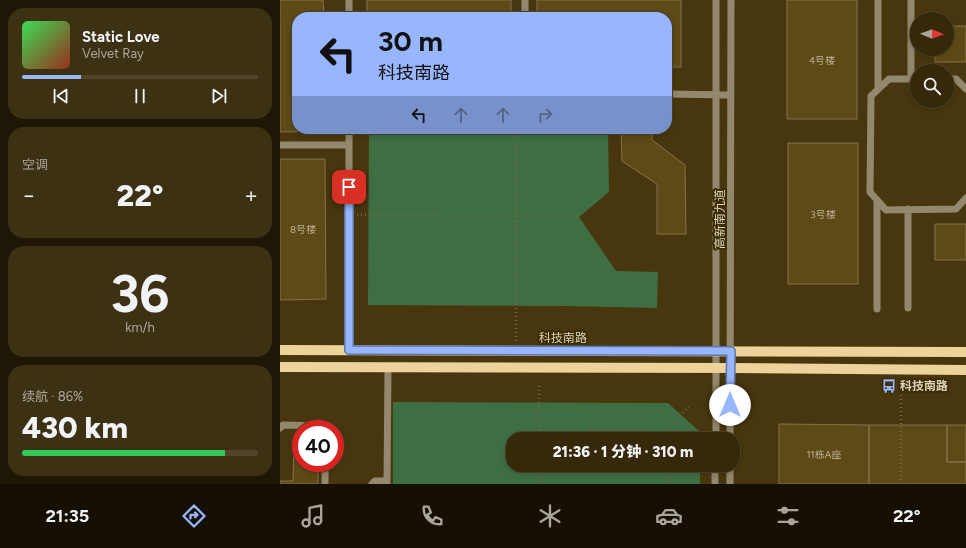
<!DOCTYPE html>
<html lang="zh">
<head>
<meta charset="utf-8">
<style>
	body { margin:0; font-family:Figtree,"Noto Sans SC",sans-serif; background:#3d3113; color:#f1f3f6; height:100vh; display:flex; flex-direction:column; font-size:15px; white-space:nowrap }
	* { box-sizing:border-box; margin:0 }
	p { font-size:13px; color:#aaa69c }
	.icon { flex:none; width:22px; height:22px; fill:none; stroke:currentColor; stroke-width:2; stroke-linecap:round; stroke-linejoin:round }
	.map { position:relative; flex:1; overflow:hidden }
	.details { display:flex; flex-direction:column; gap:8px; padding:8px; background:#1e1706; width:280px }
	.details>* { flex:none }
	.top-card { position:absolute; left:12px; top:12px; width:380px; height:122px; border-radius:16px; box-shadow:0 2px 6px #0003,0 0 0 1px #50452b; background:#97b6fd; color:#111; overflow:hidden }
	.needle { width:26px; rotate:91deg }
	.tools { position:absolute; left:630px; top:12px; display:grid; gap:8px }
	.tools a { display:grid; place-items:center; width:44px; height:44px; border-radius:50%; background:#36290a; box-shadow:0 2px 6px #0003,0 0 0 1px #50452b; font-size:20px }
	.speed { position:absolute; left:12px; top:420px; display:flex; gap:8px; font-size:20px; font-weight:700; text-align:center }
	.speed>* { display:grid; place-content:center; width:52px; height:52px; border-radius:50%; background:#36290a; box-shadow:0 2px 6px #0003,0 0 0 1px #50452b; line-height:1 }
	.speed .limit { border:6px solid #d22; background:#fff; color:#111 }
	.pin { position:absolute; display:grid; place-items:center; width:34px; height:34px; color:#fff; margin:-17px; border-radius:8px; box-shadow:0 2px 6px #0006 }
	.me { position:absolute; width:44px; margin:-22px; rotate:0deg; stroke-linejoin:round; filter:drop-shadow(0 0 3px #0008) }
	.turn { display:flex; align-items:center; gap:14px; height:84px; padding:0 20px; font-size:18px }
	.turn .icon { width:52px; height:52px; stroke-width:2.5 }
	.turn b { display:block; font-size:28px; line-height:34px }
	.lanes { display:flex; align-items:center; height:38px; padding:0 20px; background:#0003; justify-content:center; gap:20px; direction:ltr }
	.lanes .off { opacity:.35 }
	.big { font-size:30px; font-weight:800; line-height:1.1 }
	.details .card { flex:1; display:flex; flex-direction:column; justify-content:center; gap:6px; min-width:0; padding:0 14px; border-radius:16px; background:#3d3113 }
	.details .dial { align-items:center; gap:0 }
	.dial b { font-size:52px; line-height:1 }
	.song { display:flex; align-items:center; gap:12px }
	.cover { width:48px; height:48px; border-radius:6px; background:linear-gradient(135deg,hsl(130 70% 55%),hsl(10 70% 35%)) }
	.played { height:4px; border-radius:2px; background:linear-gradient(90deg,#97b6fd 25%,#50452b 25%) }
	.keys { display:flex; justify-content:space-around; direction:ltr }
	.heat { display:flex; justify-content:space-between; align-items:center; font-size:22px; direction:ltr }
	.charge { height:6px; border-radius:3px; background:linear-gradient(90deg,#34c759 86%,#50452b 0) }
	.trip { position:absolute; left:226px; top:432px; width:234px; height:40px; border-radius:16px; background:#36290a; box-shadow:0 2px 6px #0003,0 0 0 1px #50452b; font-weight:800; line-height:40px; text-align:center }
	.dock { display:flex; height:64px; justify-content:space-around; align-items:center; background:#161004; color:#aaa69c }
	.dock .icon { width:28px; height:28px }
	.dock .current { color:#97b6fd }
	.dock b { font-size:18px; color:#f1f3f6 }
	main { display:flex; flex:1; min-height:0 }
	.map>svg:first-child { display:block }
	.green { fill:#3e6f43 }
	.building { fill:#5e4a17; stroke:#85734b }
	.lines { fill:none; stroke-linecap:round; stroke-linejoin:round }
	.path { stroke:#756643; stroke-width:2.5; stroke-dasharray:1 3; stroke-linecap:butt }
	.minor { stroke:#93876d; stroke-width:7 }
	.major { stroke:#ecd39c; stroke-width:10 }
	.route-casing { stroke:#6276a4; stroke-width:10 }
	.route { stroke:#97b6fd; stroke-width:7 }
	.labels { text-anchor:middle; stroke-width:4; stroke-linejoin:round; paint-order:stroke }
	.number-label { font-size:10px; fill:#bcb094 }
	.street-label { font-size:12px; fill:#dcd2bd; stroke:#3d2d02 }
	.poi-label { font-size:12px; font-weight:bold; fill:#dcd2bd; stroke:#3d2d02; text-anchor:start }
</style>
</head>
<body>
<main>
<section class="details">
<div class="card">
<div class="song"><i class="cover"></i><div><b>Static Love</b><p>Velvet Ray</p></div></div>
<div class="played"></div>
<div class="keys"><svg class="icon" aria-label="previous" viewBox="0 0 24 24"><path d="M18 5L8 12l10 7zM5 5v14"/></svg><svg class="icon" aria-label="pause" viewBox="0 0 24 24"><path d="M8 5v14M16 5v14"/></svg><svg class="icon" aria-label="next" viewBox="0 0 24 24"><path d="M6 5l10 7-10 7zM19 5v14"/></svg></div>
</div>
<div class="card"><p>空调</p>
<div class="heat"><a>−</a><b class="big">22°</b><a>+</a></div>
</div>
<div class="card dial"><b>36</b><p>km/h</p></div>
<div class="card"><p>续航 · 86%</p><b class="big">430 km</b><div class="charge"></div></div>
</section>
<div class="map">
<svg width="686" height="484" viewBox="0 0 686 484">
	<rect width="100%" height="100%" fill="#48370e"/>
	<path class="green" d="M89 129H328L329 192 299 217 336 271 378 272 377 308 286 306 88 305Z
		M113 402 388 403 420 432V439H233V465H420V484H113Z"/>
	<path class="building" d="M0 0H43L44 17H17V129H45V131L0 132Z
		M87 0H231V17H87Z
		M257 0H401V67H387V17H257Z
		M507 0H577V119H507Z
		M667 26H686V62H655V49H667Z
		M341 129H372V140L405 165 406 234H377V184L342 161Z
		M508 143H578V284H508Z
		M0 159H45L46 299 0 300Z
		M655 224H686V260H655Z
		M499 424 589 425V484H499Z
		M589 425H667V462H686V484H589Z
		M667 425H686V462H667Z
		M14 436H21V463H38V484H0V481H13Z"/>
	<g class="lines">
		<path class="path" d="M77 215 299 216
			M236 341 237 129
			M259 439V385
			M303 439 311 429H365L375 439
			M378 439 411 404
			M259 465V484
			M387 465V484
			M621 484V392"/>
		<path class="minor" d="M598 0V89
			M631 0V79
			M69 17V0
			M245 17V0
			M637 79H609L591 96 590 192 606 210 676 209 686 198
			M667 79H676L686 89
			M387 94 451 95
			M0 145H69
			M628 308V209
			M597 309V200
			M69 350V129
			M0 428 3 425 46 426V429
			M436 439V0
			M450 439 451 0
			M45 484V463
			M92 484 95 481H107
			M107 484 108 367
			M435 484V465
			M450 484V465"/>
		<path class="major" d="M0 350 686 352
			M0 367 451 368 686 370"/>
	</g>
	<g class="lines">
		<defs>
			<path id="route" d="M69 187V350L451 351 450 405"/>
		</defs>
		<use href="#route" class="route-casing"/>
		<use href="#route" class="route"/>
	</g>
	<defs>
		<symbol id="bus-bare" viewBox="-9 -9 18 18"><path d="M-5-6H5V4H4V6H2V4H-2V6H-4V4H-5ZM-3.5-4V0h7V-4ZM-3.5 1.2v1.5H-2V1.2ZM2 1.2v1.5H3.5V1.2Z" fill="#97b6fd" stroke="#3d2d02" stroke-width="2.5" paint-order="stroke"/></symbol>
	</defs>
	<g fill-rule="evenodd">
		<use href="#bus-bare" x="599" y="376" width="20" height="20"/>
	</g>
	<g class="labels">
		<g class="number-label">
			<text x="542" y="64">4号楼</text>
			<text x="543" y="218">3号楼</text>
			<text x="23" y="233">8号楼</text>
			<text x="544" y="458">11栋A座</text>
		</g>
		<g class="street-label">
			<text transform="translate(440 219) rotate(-90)" y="4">高新南九道</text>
			<text x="283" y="342">科技南路</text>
		</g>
		<g class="poi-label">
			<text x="620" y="390">科技南路</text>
		</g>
	</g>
</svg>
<div class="tools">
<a><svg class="needle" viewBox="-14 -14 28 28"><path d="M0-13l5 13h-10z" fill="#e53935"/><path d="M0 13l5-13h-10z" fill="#aaa69c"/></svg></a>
<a><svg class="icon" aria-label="search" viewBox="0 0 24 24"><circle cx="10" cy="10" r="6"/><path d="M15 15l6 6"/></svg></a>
</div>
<div class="speed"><div class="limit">40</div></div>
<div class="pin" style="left:69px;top:187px;background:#d93025"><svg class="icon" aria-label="arrive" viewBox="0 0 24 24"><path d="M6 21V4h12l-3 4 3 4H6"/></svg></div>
<svg class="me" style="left:450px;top:405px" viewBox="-20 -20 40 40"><circle r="19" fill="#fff"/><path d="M0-13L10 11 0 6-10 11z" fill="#97b6fd"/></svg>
<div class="trip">21:36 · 1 分钟 · 310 m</div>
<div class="top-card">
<div class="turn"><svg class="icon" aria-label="left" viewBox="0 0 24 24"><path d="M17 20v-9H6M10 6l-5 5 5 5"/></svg><div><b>30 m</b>科技南路</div></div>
<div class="lanes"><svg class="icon" aria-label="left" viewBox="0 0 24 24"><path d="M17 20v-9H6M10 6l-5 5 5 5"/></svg><svg class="icon off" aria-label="ahead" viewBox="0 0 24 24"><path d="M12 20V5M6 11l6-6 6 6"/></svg><svg class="icon off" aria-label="ahead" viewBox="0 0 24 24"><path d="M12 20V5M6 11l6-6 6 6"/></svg><svg class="icon off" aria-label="right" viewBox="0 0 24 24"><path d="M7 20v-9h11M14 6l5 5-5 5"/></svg></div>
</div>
</div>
</main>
<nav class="dock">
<b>21:35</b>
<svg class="icon current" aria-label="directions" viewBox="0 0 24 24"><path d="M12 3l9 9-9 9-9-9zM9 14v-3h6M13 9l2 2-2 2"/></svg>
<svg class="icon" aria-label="music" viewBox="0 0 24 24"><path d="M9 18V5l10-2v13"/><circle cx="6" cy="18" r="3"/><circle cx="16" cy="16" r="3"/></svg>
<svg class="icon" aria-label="phone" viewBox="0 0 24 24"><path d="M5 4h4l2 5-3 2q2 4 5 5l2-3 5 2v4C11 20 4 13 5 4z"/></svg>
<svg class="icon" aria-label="climate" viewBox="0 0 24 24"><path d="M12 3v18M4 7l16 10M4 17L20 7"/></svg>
<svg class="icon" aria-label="car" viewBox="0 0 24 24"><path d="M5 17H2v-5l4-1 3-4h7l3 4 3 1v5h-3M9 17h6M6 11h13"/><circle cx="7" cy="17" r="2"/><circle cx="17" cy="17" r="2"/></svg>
<svg class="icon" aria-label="filters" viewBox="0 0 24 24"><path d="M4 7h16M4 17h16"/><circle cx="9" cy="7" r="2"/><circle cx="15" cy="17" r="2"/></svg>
<b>22°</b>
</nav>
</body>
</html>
